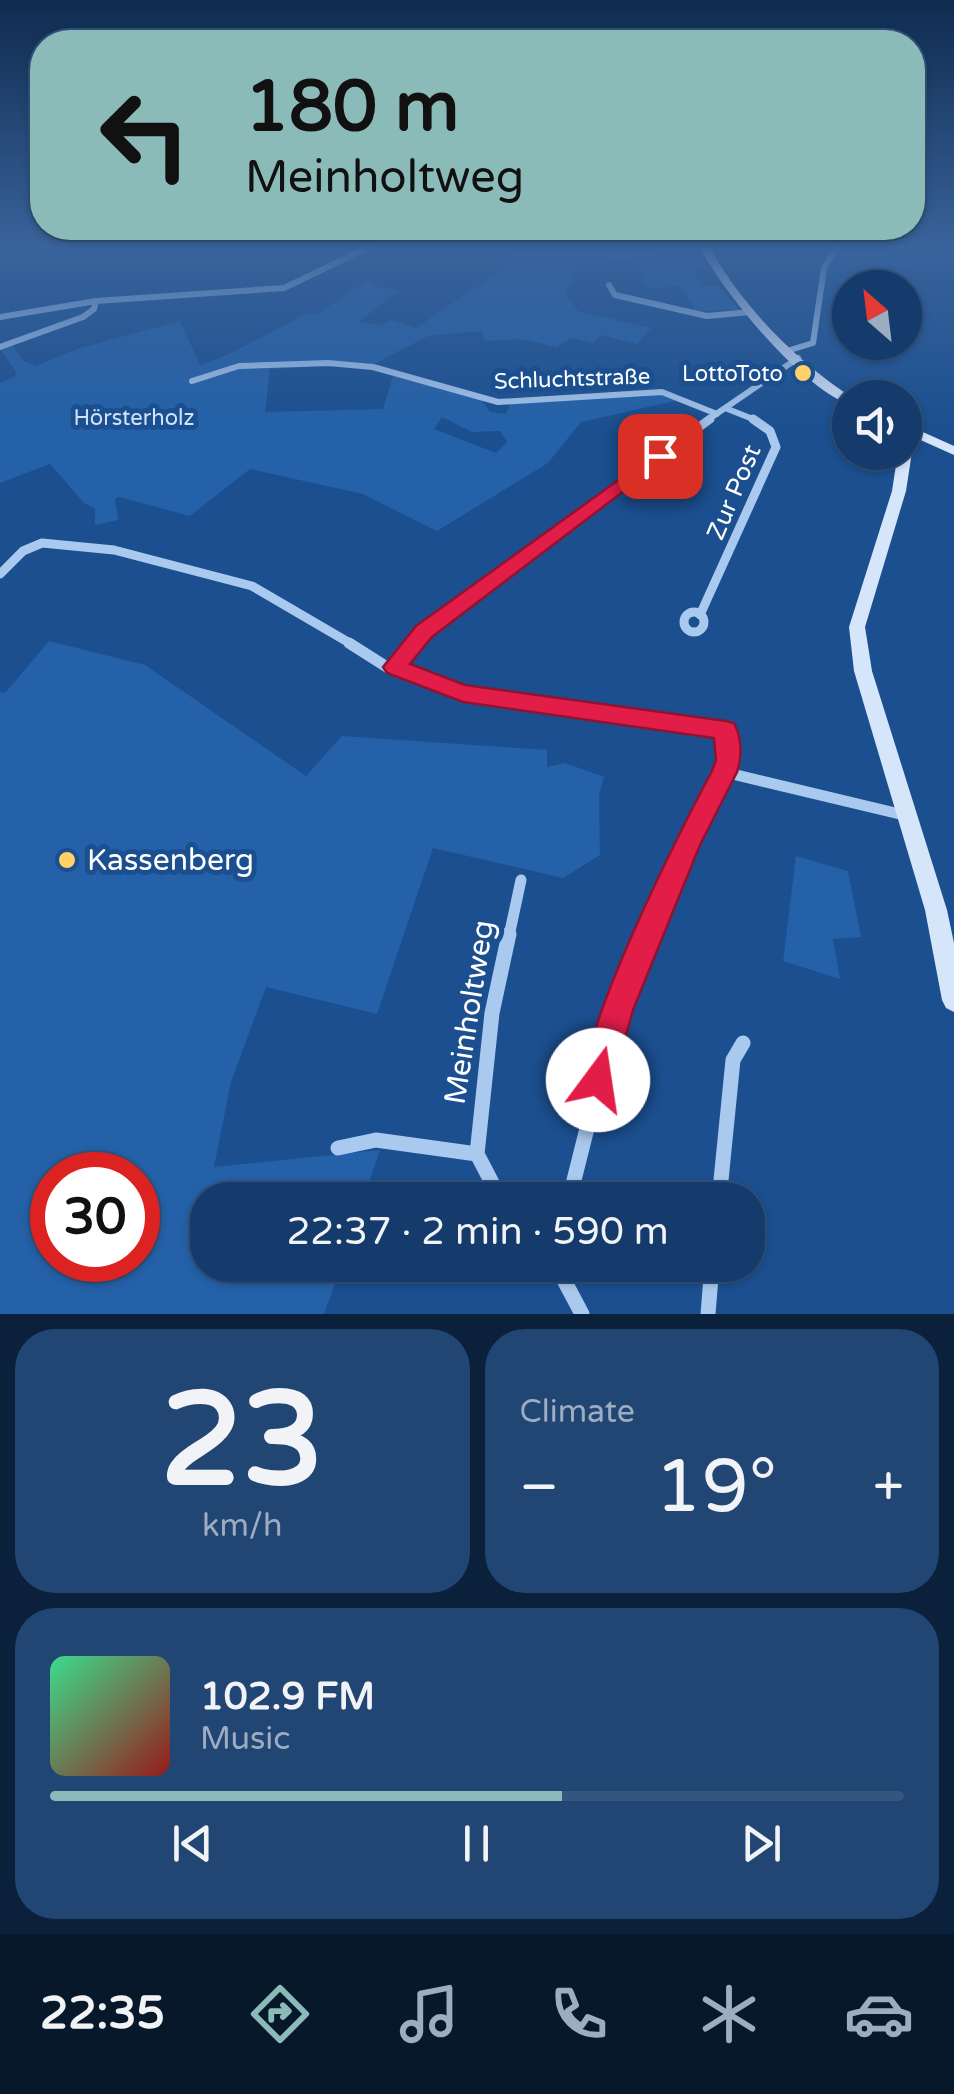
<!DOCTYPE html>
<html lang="en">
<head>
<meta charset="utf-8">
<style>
	body { margin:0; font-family:"Varela Round",sans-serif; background:#214673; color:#f1f3f6; height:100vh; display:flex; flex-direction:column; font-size:38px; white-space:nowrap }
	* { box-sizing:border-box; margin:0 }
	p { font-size:32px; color:#9dadc1 }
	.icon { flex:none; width:55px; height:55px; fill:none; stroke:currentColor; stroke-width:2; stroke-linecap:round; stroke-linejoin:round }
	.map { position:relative; height:1314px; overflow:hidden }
	.drawer { display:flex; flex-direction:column; gap:15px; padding:15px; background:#0b203b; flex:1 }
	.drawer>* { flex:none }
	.hud { position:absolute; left:30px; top:30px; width:895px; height:210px; border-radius:40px; box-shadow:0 2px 8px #0004,0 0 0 2px #33557e; background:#8bbbb9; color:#111; overflow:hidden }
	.needle { width:65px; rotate:332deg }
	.buttons { position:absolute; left:832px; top:270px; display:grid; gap:20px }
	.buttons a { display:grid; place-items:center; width:90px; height:90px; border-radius:50%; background:#143b6b; box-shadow:0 2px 8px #0004,0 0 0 2px #33557e; font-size:50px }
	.speed { position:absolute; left:30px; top:1152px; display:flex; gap:20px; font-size:50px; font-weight:700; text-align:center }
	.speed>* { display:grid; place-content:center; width:130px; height:130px; border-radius:50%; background:#143b6b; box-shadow:0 2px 8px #0004,0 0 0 2px #33557e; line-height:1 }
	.speed .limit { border:15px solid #d22; background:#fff; color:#111 }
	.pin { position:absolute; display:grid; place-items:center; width:85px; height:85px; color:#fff; margin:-42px; border-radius:20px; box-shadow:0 5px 15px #0006 }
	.me { position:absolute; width:110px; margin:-55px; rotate:14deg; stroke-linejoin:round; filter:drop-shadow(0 0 8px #0008) }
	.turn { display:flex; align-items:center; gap:35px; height:210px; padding:0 50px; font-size:45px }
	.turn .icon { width:130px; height:130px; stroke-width:2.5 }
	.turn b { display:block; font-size:70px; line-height:85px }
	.big { font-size:75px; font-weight:600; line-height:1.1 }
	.drawer .widget { flex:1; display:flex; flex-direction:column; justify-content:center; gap:15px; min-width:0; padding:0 35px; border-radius:40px; background:#214673 }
	.drawer .dial { align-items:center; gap:0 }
	.dial b { font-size:130px; line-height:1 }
	.song { display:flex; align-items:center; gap:30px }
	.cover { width:120px; height:120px; border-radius:15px; background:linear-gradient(135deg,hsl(150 70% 55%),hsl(0 70% 35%)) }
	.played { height:10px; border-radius:5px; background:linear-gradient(90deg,#8bbbb9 60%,#33557e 60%) }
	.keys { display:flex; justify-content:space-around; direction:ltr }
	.heat { display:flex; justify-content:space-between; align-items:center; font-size:55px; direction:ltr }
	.drawer .tiles { flex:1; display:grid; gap:15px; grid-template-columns:1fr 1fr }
	.widget:last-child { grid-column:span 2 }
	.trip { position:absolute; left:190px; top:1182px; width:575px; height:100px; border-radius:40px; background:#143b6b; box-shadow:0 2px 8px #0004,0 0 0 2px #33557e; font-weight:600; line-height:100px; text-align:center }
	.tab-bar { display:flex; height:160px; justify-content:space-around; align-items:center; background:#08182b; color:#9dadc1 }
	.tab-bar .icon { width:70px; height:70px }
	.tab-bar .active { color:#8bbbb9 }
	.tab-bar b { font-size:45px; color:#f1f3f6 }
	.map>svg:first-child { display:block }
	.green { fill:#2461a8; fill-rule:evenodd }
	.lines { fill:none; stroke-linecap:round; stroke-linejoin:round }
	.street-far3 { stroke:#a9c9ee; stroke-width:6 }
	.street-far2 { stroke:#a9c9ee; stroke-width:9 }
	.street-far1 { stroke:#a9c9ee; stroke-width:11 }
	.street { stroke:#a9c9ee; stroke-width:15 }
	.secondary { fill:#d6e6fa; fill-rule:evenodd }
	.route { fill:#e11d48; stroke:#92132f; stroke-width:2.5 }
	.poi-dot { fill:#ffd166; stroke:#1b4f8f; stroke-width:4 }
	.labels { text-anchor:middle; stroke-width:10; stroke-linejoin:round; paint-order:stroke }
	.far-poi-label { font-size:22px; fill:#fff; stroke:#1b4f8f; text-anchor:end }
	.far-street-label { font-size:22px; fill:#fff; stroke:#1b4f8f }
	.far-park-label { font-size:22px; fill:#cfe3fa; stroke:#1b4f8f }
	.street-label { font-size:25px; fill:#fff; stroke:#1b4f8f }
	.near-poi-label { font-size:30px; fill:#fff; stroke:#1b4f8f; text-anchor:start }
	.near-street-label { font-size:30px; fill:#fff; stroke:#1b4f8f }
</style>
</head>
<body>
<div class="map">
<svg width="954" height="1314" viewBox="0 0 954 1314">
	<rect width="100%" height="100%" fill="#1b4f8f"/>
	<path class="green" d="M520 248H635L661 255 663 261 703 260 707 267 692 268 703 286H719L739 310 696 311 679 286 649 288 631 259 583 263 564 292 578 311 651 328 637 344 601 335 593 343 572 338 556 347 521 339 485 341 482 331 428 336 374 364 270 369 265 412 383 409 393 376 481 400 490 412 506 414 510 404 658 393 679 400 581 422 548 463 437 531 363 494 250 469 190 516 119 497 115 499 118 520 95 525V509L84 503 50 464 0 483V383L15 376 16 372 1 350 13 346 23 361 36 366 80 348 180 321 200 365 227 355 308 313 316 315 369 279 378 287 399 291 358 322 382 325 390 320 416 328 514 262 510 255ZM442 417 472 432 500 431 507 442 496 453 434 429Z
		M845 248H954V259L923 252 912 269 833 261Z
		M49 641 145 665 306 776 342 736 547 750V767L565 763 604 777 599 795 600 855 563 878 433 848 377 1014 266 987 231 1082 214 1167 380 1150 363 1200H208V1265H342L324 1314H0V692L5 693ZM52 1175H138V1260H52Z
		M796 856 848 871 861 937 833 939 840 979 783 961Z"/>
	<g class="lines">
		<path class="street-far3" d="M609 285 615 295 707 316 751 312
			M0 317 96 301 284 288 367 248
			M0 347 83 317 94 309 96 301
			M790 350 813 343 824 268 836 248
			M192 381 239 366 328 363 373 367 498 402 662 392 717 414
			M725 408 758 421
			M706 421 798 358"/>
		<path class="street-far2" d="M0 574 23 551 42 543 114 550 252 586 353 645
			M684 622a10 10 0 1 1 20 0a10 10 0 1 1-20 0Z
			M700 615 776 447 770 431 753 419
			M413 645 424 631 710 419"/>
		<path class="street-far1" d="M349 643 390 669 395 667 463 693 724 729 729 760 648 936
			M395 667 415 643
			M724 772 908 816
			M509 936 521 880"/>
		<path class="street" d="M338 1148 376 1140 477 1154
			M501 1200 477 1154 492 1013 509 934
			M569 1200 617 1009 649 934
			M719 1200 733 1060 743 1043
			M556 1265 582 1314
			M708 1314 712 1265"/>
		<path class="secondary" d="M700 248H710C743 307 797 362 853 398H850V405C799 385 726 296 700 248Z
			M905 424 954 446V455L905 433Z
			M905 448 912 452 906 491 865 627 872 671 947 910 954 943V1012L946 1008 942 1000 925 910 854 671 849 627 892 491 898 452H905Z"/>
	</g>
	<linearGradient id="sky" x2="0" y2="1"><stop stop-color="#0f2b4f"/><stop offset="0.57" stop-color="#39639b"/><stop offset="1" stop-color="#39639b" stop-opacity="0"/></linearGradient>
	<rect width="954" height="432" fill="url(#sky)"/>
	<path class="route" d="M660 450 669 456 666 459 432 637 410 664 465 685 726 721 734 723C742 738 742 757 737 772L700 845 633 1010 610 1092 598 1097 587 1092C569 1048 685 821 712 771L716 760 714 738 463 702 387 673 383 667 416 626Z"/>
	<g class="poi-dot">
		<circle cx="803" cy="373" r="10"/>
		<circle cx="67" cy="860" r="10"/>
	</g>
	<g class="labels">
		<g class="far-poi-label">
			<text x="783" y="381">LottoToto</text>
		</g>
		<g class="far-street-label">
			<text transform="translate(572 378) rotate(-2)" y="8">Schluchtstraße</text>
		</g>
		<g class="far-park-label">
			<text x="134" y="425">Hörsterholz</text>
		</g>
		<g class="street-label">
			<text transform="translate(733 492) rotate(-67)" y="9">Zur Post</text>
		</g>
		<g class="near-poi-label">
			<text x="87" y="870">Kassenberg</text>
		</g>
		<g class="near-street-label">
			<text transform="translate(469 1012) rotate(-81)" y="10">Meinholtweg</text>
		</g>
	</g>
</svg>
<div class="buttons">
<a><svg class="needle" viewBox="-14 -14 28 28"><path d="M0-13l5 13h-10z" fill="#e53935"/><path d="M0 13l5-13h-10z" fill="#9dadc1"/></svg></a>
<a><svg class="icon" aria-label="sound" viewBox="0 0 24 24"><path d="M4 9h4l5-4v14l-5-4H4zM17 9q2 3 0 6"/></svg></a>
</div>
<div class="speed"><div class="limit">30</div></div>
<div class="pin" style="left:660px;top:456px;background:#d93025"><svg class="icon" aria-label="arrive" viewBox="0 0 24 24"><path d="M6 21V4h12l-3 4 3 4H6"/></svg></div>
<svg class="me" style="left:598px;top:1080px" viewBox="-20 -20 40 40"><circle r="19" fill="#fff"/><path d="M0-13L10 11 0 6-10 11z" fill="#e11d48"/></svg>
<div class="trip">22:37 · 2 min · 590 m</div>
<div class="hud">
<div class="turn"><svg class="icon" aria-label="left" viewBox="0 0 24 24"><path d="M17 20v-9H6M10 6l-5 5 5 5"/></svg><div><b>180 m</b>Meinholtweg</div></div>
</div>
</div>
<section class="drawer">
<div class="tiles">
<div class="widget dial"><b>23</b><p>km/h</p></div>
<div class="widget"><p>Climate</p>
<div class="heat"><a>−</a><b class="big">19°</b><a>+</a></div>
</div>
<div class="widget">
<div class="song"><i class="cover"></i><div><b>102.9 FM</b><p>Music</p></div></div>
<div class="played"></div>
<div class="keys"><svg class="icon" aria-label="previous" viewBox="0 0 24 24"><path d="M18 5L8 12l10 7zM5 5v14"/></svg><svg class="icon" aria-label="pause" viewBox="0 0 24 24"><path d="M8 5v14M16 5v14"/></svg><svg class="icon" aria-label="next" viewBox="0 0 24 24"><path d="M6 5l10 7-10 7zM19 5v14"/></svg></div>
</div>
</div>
</section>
<nav class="tab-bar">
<b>22:35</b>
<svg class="icon active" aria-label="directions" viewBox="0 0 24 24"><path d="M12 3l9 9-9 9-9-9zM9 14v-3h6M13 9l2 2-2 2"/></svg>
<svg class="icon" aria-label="music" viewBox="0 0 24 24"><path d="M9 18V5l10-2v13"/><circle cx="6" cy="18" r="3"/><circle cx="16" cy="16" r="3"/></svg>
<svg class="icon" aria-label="phone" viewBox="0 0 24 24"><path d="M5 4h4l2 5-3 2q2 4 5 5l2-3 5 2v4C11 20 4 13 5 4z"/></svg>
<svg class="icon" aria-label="climate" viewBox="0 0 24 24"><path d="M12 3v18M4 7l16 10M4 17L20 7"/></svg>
<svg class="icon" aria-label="car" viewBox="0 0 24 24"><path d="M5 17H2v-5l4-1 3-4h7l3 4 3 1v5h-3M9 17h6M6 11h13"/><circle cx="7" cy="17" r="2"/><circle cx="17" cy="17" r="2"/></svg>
</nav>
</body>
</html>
